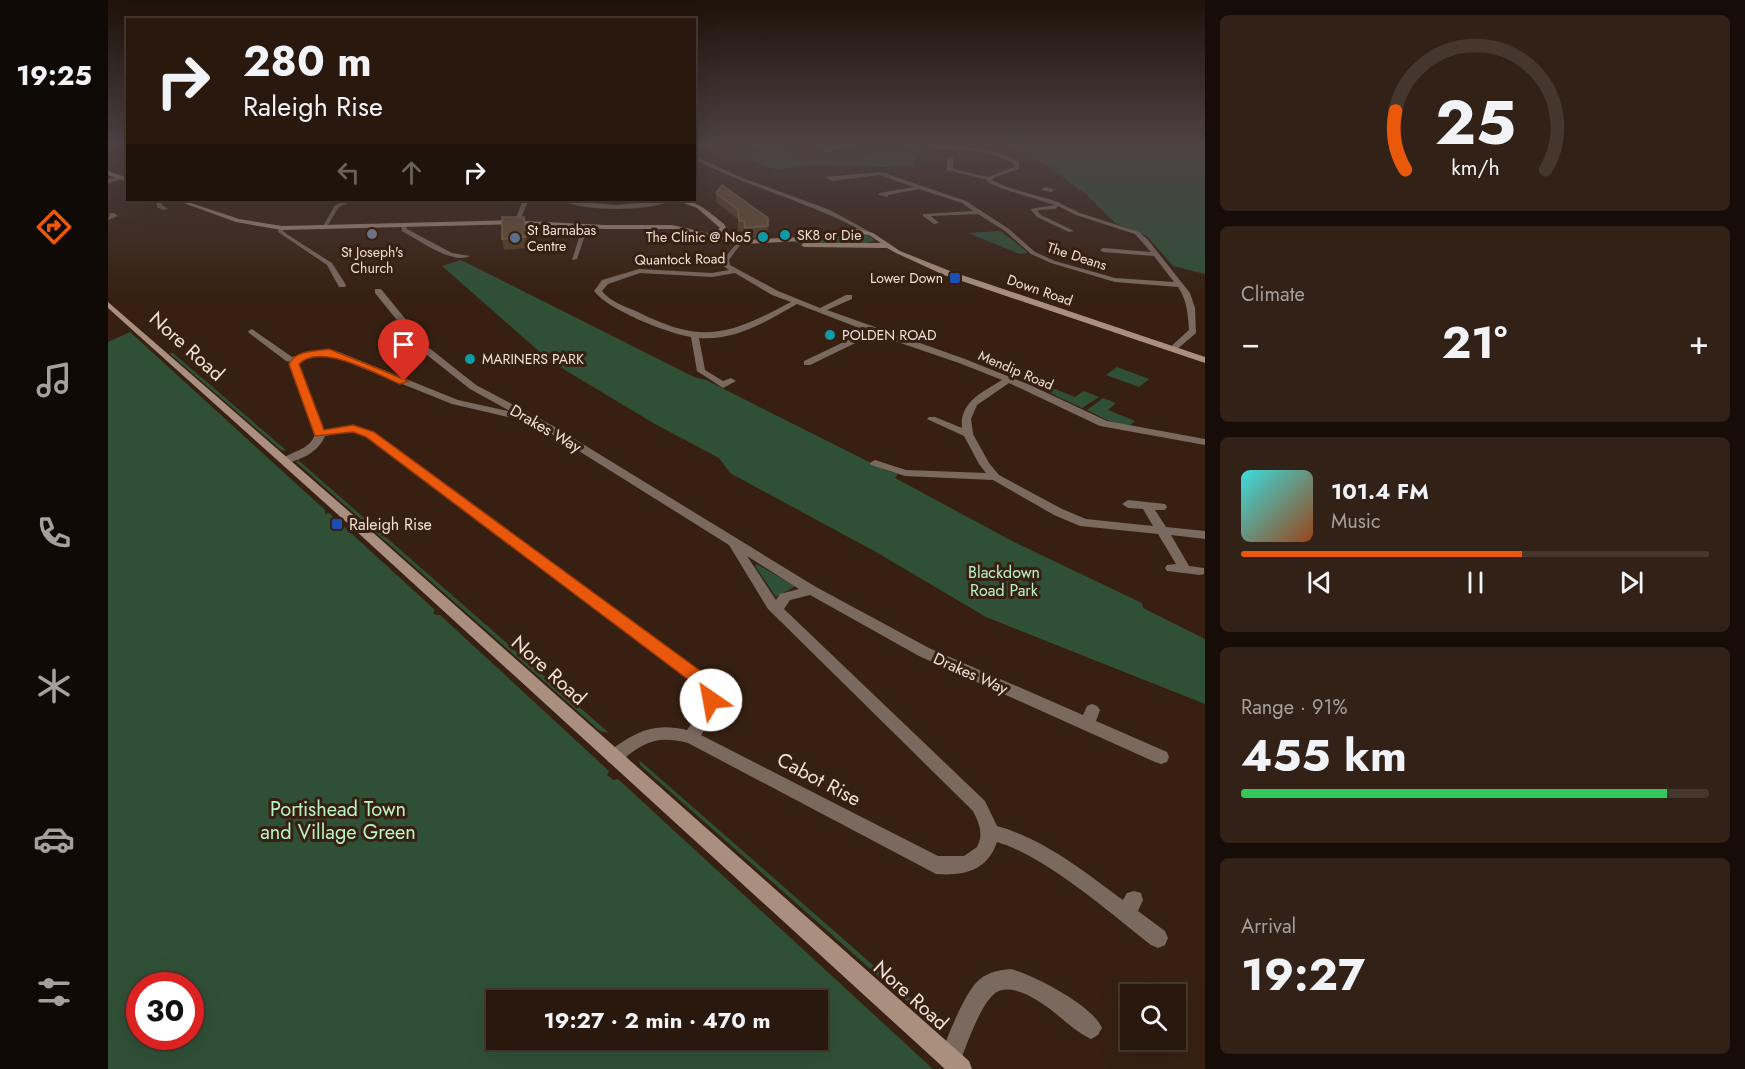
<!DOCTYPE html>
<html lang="en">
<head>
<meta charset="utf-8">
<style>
	body { margin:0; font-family:Jost,sans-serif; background:#312117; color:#f1f3f6; height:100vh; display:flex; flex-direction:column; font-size:22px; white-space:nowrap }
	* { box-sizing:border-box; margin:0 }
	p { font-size:20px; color:#a5a09e }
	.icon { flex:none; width:33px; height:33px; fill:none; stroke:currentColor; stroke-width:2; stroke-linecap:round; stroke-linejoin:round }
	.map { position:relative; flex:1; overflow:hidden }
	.panel { display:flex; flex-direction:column; gap:15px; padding:15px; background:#170d08; width:540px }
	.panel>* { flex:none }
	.hud { position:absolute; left:18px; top:18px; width:570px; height:183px; border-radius:0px; box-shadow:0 6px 24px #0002,0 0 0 2px #45372e; background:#29180e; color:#f1f3f6; overflow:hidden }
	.buttons { position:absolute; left:1012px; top:984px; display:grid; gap:12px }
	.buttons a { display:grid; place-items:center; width:66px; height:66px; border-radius:0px; background:#29180e; box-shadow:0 6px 24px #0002,0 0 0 2px #45372e; font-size:30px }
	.speed { position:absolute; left:18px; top:972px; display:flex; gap:12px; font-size:30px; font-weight:700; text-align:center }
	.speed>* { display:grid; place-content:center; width:78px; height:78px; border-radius:50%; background:#29180e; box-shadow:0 6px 24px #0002,0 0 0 2px #45372e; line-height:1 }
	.speed .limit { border:9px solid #d22; background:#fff; color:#111 }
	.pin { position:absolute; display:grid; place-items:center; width:51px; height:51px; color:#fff; margin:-62px -26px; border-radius:50% 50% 50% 0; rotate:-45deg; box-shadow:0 0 6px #0007 }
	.pin .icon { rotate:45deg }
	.me { position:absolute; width:66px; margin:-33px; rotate:327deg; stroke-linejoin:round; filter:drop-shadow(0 0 4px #0008) }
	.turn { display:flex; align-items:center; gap:21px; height:126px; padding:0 18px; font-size:27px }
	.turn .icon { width:78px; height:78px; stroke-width:2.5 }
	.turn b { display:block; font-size:42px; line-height:51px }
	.lanes { display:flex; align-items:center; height:57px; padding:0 18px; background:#0003; justify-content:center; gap:30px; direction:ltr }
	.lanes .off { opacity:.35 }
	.big { font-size:45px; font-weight:700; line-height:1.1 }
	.panel .tile { flex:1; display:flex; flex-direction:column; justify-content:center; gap:9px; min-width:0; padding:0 21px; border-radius:9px; background:#312117 }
	.panel .dial { align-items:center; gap:0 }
	.dial svg { height:156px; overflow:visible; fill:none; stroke:#45372e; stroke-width:7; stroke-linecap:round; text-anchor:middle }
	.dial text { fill:#f1f3f6; stroke:none }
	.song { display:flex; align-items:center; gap:18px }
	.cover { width:72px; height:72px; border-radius:9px; background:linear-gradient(135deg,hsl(180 70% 55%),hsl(20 70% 35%)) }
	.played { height:6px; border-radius:3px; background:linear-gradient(90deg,#ea580c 60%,#45372e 60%) }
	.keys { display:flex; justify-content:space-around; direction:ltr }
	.heat { display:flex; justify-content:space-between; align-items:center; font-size:33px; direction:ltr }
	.charge { height:9px; border-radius:4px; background:linear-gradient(90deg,#34c759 91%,#45372e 0) }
	.trip { position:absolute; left:378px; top:990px; width:342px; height:60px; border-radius:0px; background:#29180e; box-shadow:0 6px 24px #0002,0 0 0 2px #45372e; font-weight:700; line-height:60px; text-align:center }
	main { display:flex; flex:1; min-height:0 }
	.tabs { display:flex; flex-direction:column; width:108px; justify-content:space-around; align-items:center; background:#100a06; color:#a5a09e }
	.tabs .icon { width:42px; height:42px }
	.tabs .on { color:#ea580c }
	.tabs b { font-size:27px; color:#f1f3f6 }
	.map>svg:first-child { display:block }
	.green { fill:#2f5037; fill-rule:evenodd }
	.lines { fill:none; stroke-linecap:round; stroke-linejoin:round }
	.street { fill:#7a695f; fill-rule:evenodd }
	.secondary { fill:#aa8f7f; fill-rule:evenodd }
	.wall { fill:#583f22 }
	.building { fill:#695035; stroke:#7e674e; stroke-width:1.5 }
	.route { fill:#ea580c; stroke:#983908; stroke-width:1.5 }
	.worship-dot { fill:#6b7280; stroke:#372012; stroke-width:2 }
	.culture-dot { fill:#0f9aa8; stroke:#372012; stroke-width:2 }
	.service-dot { fill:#5c6f8a; stroke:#372012; stroke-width:2 }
	.transit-dot { fill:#1a4fb4; stroke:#372012; stroke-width:2 }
	.labels { text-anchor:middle; stroke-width:6; stroke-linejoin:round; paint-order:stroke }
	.far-poi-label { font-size:14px; fill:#f0e0d7; stroke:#372012; text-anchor:start }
	.far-street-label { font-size:14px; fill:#f0e0d7; stroke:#372012 }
	.street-label { font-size:16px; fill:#f0e0d7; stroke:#372012 }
	.poi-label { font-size:16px; fill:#f0e0d7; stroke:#372012; text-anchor:start }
	.park-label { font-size:16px; fill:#b7f4c5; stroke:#372012 }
	.near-street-label { font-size:20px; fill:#f0e0d7; stroke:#372012 }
	.near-park-label { font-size:20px; fill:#b7f4c5; stroke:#372012 }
</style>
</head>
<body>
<main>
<nav class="tabs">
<b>19:25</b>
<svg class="icon on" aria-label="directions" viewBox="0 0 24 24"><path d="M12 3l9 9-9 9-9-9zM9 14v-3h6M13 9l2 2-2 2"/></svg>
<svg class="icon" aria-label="music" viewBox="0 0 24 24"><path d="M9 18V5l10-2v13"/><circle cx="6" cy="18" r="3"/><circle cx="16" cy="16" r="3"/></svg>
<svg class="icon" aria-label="phone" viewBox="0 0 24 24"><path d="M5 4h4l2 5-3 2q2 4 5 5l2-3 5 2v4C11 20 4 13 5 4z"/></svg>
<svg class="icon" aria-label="climate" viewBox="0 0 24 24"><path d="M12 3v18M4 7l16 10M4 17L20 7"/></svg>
<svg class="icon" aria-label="car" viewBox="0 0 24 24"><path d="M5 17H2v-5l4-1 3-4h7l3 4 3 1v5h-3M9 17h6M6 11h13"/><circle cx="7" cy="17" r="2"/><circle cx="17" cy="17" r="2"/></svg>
<svg class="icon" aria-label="filters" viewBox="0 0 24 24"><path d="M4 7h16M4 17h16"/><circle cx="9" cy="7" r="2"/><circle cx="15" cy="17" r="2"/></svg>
</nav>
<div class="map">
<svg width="1097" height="1069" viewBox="0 0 1097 1069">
	<rect width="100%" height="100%" fill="#372012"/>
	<path class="green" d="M883 144 1097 146V274L1065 266 1039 236 1007 223 979 195 937 164 906 150Z
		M672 149 689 157 812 150 805 166 772 167 702 165 668 170 623 153Z
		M893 231 919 252V253L912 254 860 233Z
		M744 232 758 234 766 240C751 249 705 244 688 243L686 241Z
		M353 260 586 377 598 380 777 470 790 474 787 478 906 542 1034 603 1035 608 1097 639V704L878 617 768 552 622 473 611 458 547 424 457 370 433 353 334 266Z
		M22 332 217 510V514L221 513 327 610 325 613 328 615H332L501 771 499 775 505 780 510 779 825 1069H0V342ZM32 986H82V1036H32ZM388 1000H710V1040H388Z
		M61 353H65L179 451 173 450Z
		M1009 367 1041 379 1031 387 998 375Z
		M944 388 967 397 976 391 991 397 974 408 938 391Z
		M995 398 1008 403 1000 410 1027 421 1021 426 1001 421 979 410Z
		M190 460 501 733 492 731 188 462Z
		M649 564 685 585 686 587 668 597 647 566Z
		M531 760 823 1016 820 1020 532 765Z"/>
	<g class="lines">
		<path class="street" d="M6 144H12L0 151V148Z
			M694 144 714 148 772 145 722 150 725 152 723 153Z
			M826 146C855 147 885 146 911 162V169L885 178 884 180 899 187 947 201 972 213 1031 232 1040 240 1082 293 1087 308 1088 333 1067 351 1060 349 1081 330C1080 315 1079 300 1070 287L1007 282 943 263 923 254 897 231 870 214 823 216 831 223 826 224 815 216V214L865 211 854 203 811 189 780 195V197L771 195V193L806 187 771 175 724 181 717 177 773 172 858 201 901 229 927 252 947 261 1007 278 1066 282 1046 256 995 252 992 250 995 248 1043 252 1027 234 968 215 950 206 947 209 929 210 933 215 966 231 961 232 929 217 922 209 947 205 895 189 879 182V180L839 170V158L842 156 845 158V169L880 177 906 167V164C881 148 853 152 824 148Z
			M586 156 632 177 722 210 766 234 761 235C706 203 643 189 586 159Z
			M13 176 15 179 0 183V179Z
			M936 187 945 189 946 190 943 192 934 190Z
			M18 192H20V196L15 194Z
			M38 200 54 202V205L60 209 55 210 49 207V204Z
			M241 200H248L231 207 218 228H214L227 205Z
			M415 200H421L411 222 406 223Z
			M452 200 508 205 565 200C541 212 476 212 452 200Z
			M2 213H6L10 216 0 220Z
			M293 224H297L299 229 344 253 362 256C344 265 311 240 294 231Z
			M475 225 480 226 469 259 464 260Z
			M172 227H176L175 231 180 235 224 263 238 285 237 287H231L219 265 170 232Z
			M632 239 635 241 621 260 622 265 670 291 712 308 738 295H744V299L719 310 857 359 922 385 999 421 1097 439V445L992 426 901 383 869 405 863 419 865 434 881 463 891 475 954 509 978 519 1045 526 1035 509 1020 508 1014 504 1020 500 1057 504 1059 507 1057 510H1047L1058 527 1097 531V539L1063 535 1081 566 1096 568V574L1092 575 1059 571 1057 568 1059 565 1068 564 1050 534 972 526 946 515 885 480 797 476 763 465 762 463 767 460 798 470 878 473 871 464 856 436 819 419 821 417H827L854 428C851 402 875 392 894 380L851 363 766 334 702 365H696V361L759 331 689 304C659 321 628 341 591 338L597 370 615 381 623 378 628 381 615 388 589 371 583 337C559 333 500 310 486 291L494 280 531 269 604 273 621 270 615 266V260ZM532 273 604 277 627 273 664 295 683 302C621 335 595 345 530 312 518 307 501 301 494 291L500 284Z
			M267 289H273L320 347 368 385 447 427 708 587 821 648 975 715 979 706 984 704 989 706 992 710 988 721 1059 752 1061 757 1059 762 1053 764 1047 762 811 656 702 595 682 600 676 609 877 801 889 826C936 839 976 871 1015 900L1019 893 1026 891 1033 893 1035 900 1030 911 1057 931 1060 938 1057 945 1050 948 1043 945C1002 913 939 857 889 842 879 871 856 876 828 874L580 743C548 735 536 742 512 762L506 764 500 762 498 757 500 752C527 732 545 722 579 730 591 713 601 703 587 684L258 436 244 431 217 436C210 453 192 460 176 464L171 461C182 451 202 451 207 434L183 371V362L178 361 141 333 140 331 144 329 184 357 210 350 231 352 350 400 404 412 362 389 314 351 267 293ZM211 356 227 357 344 404 409 419 413 417 439 431 621 545 660 609 865 811C871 823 876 834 869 847L856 856H830L593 735C609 712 616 700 597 676L266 432 245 425 216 430 191 371 192 361ZM639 556 691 589 672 594 668 600Z
			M903 969C927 976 984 1005 994 1028L990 1035 983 1039C968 1032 955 1019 942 1009 929 1000 908 985 891 991 874 997 857 1050 850 1067L844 1069 834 1067 831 1059C839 1039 856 992 872 979 881 972 891 970 903 969Z"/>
		<path class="secondary" d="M0 171 20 178V182L0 175Z
			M67 200H74L131 219 174 226 409 220 412 222 409 224 174 230 128 222Z
			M568 200C587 198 602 213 616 224L618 228 610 235 635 240 693 237 749 229 765 233 792 251 842 271 1097 357V363L836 275 788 253 779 248 696 247 693 245 696 243H773L761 235 749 233 693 241 635 244 564 229H497L417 225 414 223 417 221 497 225H564L604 234 612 228 589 208Z
			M0 302 244 514 861 1061 864 1069H837L236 520 0 308Z"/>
	</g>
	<path class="wall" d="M608 193 660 218 659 237 636 238V231H630V219L608 202Z
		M416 217 419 248 396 250 394 239Z"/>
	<path class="building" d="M614 185 660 218V226L637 228 636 221H631L630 210 608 193Z
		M394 217H416L418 237 394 239Z"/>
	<linearGradient id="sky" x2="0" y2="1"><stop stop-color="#1e120a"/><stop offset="0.49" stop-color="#4d4244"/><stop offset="1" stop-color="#4d4244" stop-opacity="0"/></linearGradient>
	<rect width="1097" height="294" fill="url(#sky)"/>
	<path class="route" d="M221 349 301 381 292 384C268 374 212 342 191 364L216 430 245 425 266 432 598 675C605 684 615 694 609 705L603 707 597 705 593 693 586 684 258 437 245 432 207 436 181 364C188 350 207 351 221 349Z"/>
	<circle class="worship-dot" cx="264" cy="234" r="6"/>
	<g class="culture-dot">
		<circle cx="677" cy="235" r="6"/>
		<circle cx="655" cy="237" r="6"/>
		<circle cx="722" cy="335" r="6"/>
		<circle cx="362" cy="359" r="6"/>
	</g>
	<circle class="service-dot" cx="407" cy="238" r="6"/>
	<g class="transit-dot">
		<rect x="841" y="272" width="12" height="12" rx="3"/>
		<rect x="223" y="518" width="12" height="12" rx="3"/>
	</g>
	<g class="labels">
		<g class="far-poi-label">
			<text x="419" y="235">St Barnabas<tspan x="419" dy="16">Centre</tspan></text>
			<text x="689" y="240">SK8 or Die</text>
			<text x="643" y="242" text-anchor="end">The Clinic @ No5</text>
			<text x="264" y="257" text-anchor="middle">St Joseph's<tspan x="264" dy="16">Church</tspan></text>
			<text x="835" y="283" text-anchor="end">Lower Down</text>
			<text x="734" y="340">POLDEN ROAD</text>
			<text x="374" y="364">MARINERS PARK</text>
		</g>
		<g class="far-street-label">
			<text transform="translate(969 256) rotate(18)" y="5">The Deans</text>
			<text transform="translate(572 259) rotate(-1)" y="5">Quantock Road</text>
			<text transform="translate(932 290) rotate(19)" y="5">Down Road</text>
			<text transform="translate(908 370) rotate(23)" y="5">Mendip Road</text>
		</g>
		<g class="street-label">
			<text transform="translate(438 428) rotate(30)" y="6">Drakes Way</text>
			<text transform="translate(863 673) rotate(24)" y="6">Drakes Way</text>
		</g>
		<g class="poi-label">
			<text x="241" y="530">Raleigh Rise</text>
		</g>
		<g class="park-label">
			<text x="896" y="578">Blackdown<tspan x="896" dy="18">Road Park</tspan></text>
		</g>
		<g class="near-street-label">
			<text transform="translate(79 346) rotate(42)" y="7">Nore Road</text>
			<text transform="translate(441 670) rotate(42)" y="7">Nore Road</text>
			<text transform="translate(711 779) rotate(28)" y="7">Cabot Rise</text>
			<text transform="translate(803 995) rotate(42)" y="7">Nore Road</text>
		</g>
		<g class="near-park-label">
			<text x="230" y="816">Portishead Town<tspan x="230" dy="23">and Village Green</tspan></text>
		</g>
	</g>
</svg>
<div class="buttons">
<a><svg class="icon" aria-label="search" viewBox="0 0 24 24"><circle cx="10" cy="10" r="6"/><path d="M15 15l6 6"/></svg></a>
</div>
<div class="speed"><div class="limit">30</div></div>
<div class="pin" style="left:296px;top:381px;background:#d93025"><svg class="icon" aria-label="arrive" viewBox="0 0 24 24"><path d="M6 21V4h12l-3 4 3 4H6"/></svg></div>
<svg class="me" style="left:603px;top:700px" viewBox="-20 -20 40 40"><circle r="19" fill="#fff"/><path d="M0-13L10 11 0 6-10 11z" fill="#ea580c"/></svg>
<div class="trip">19:27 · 2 min · 470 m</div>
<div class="hud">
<div class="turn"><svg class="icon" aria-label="right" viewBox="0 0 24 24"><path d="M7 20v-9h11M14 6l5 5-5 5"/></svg><div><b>280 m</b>Raleigh Rise</div></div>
<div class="lanes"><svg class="icon off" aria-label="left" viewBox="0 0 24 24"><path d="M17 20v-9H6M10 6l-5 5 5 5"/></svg><svg class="icon off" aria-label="ahead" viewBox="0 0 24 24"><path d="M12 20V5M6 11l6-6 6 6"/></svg><svg class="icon" aria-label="right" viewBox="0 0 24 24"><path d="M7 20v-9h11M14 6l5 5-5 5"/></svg></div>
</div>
</div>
<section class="panel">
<div class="tile dial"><svg viewBox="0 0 100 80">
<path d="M14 69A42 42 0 1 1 86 69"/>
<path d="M14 69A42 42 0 0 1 9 39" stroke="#ea580c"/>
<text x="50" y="56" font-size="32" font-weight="700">25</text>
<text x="50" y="72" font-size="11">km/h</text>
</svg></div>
<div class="tile"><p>Climate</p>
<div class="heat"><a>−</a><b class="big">21°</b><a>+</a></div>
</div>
<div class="tile">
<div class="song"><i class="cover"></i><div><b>101.4 FM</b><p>Music</p></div></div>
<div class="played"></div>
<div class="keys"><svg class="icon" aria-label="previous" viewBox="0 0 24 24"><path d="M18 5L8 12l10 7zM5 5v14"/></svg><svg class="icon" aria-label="pause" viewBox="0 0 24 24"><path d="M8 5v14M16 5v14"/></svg><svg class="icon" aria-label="next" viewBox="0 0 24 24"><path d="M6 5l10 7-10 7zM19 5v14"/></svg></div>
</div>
<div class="tile"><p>Range · 91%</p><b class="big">455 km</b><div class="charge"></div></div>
<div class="tile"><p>Arrival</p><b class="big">19:27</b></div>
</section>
</main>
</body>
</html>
